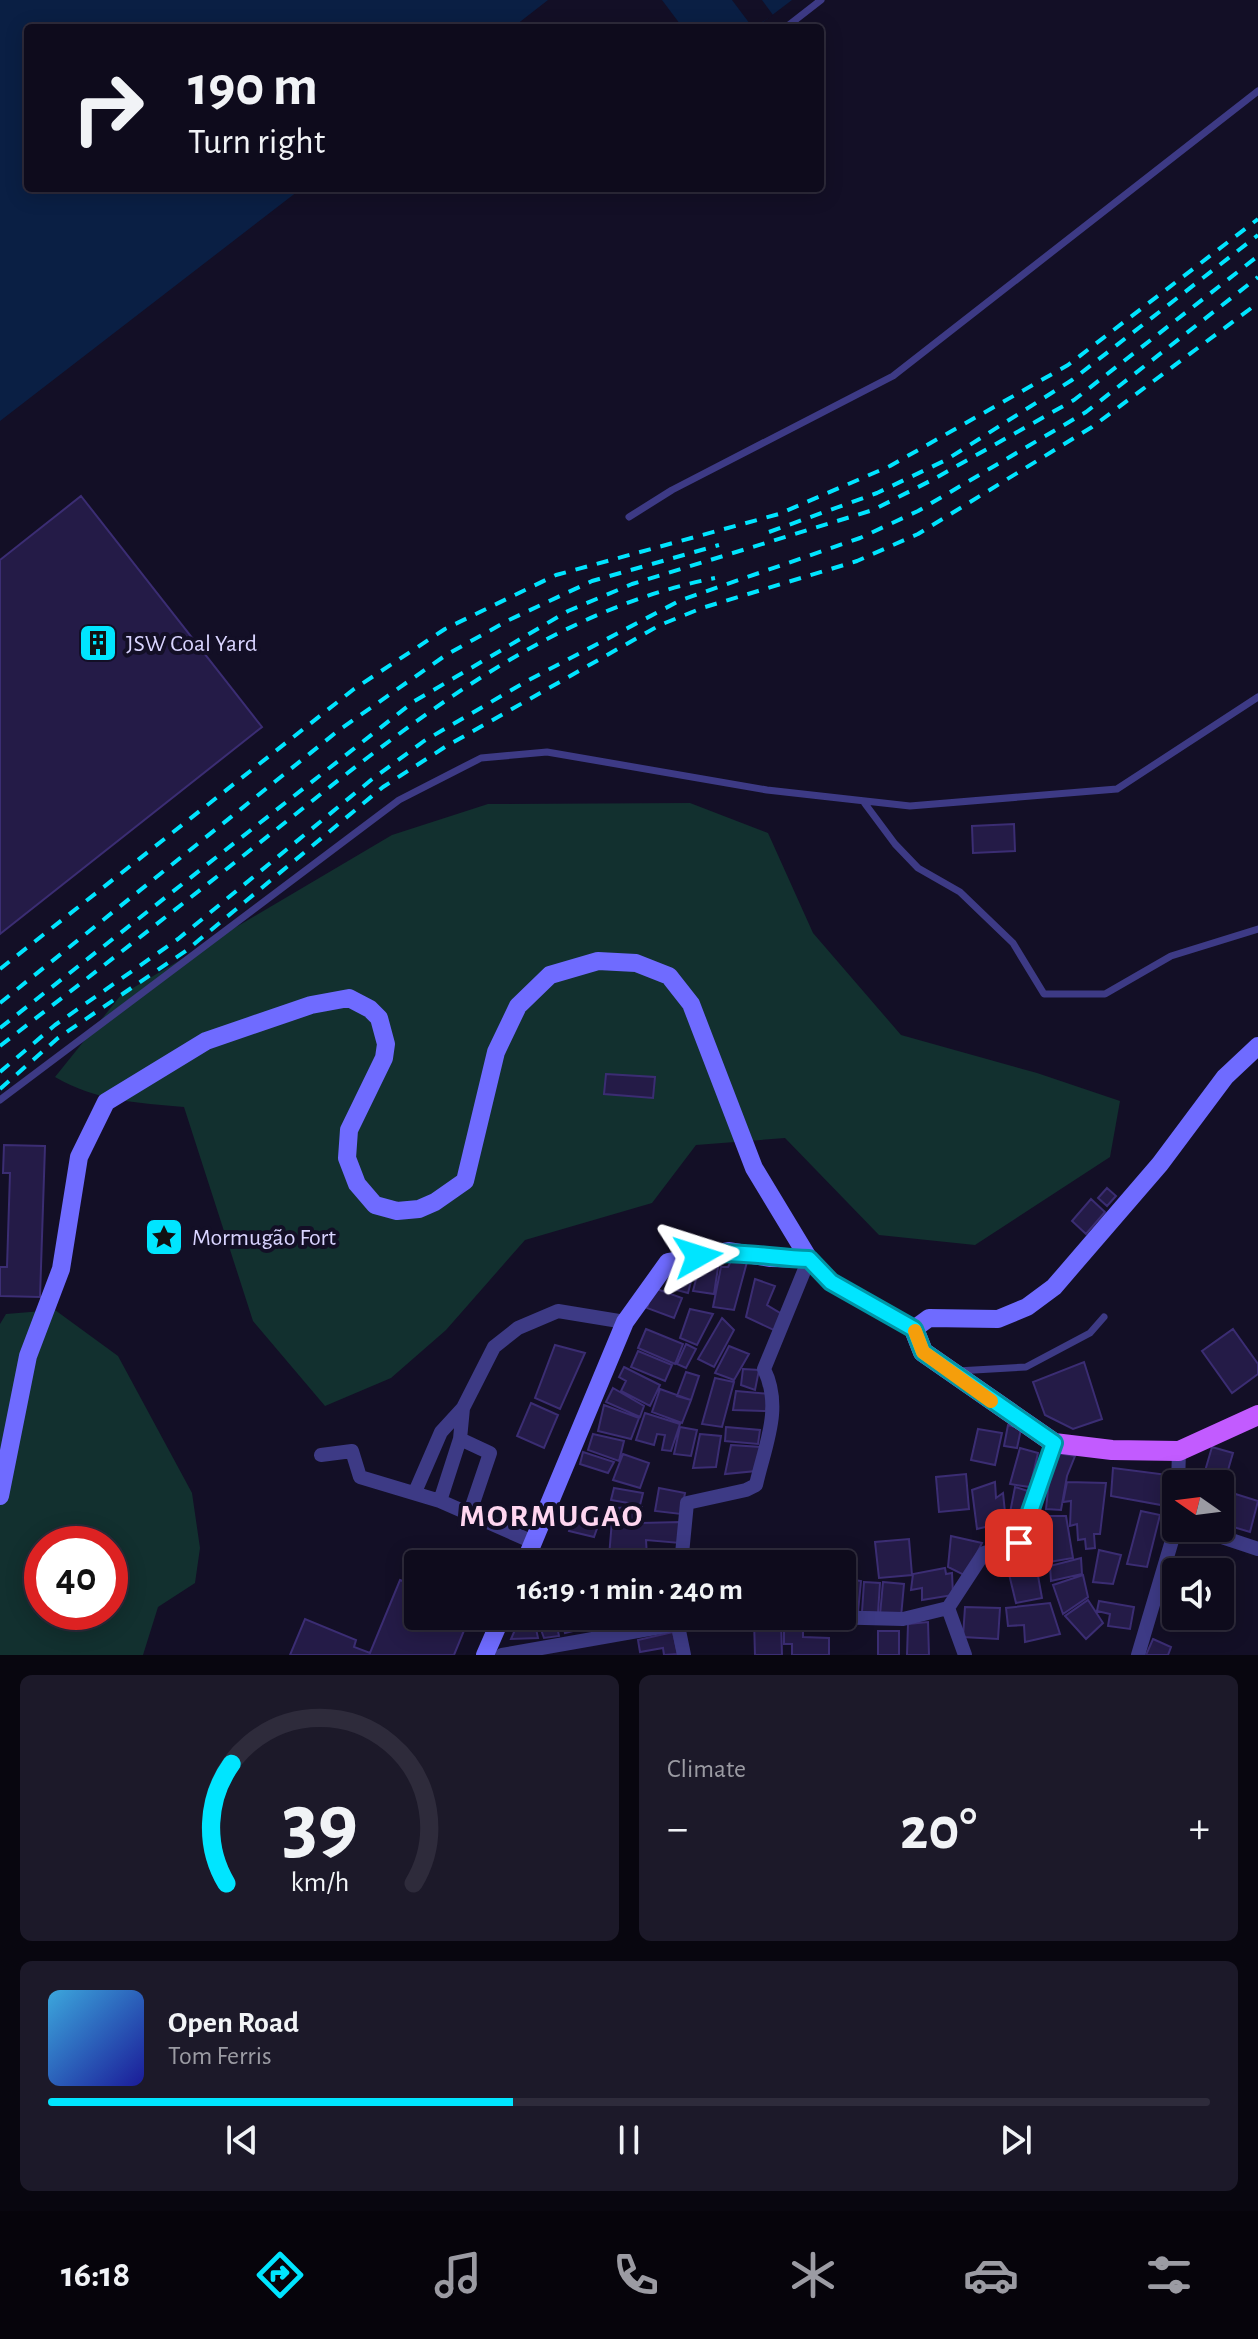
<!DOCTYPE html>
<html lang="en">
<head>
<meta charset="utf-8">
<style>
	body { margin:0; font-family:"Alegreya Sans",sans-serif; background:#1c1929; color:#f1f3f6; height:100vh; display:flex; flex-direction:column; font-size:30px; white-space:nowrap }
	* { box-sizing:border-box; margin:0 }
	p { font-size:26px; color:#9b9ba3 }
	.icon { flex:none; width:44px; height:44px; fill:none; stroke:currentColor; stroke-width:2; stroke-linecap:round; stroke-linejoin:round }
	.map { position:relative; height:1655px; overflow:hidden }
	.sheet { display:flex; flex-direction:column; gap:20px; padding:20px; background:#08060f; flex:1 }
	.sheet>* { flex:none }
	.top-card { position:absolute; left:24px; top:24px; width:800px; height:168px; border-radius:8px; box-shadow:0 4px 20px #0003,0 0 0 2px #2e2b3b; background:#0e0b1c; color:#f1f3f6; overflow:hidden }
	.needle { width:52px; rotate:284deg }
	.controls { position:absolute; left:1162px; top:1470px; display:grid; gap:16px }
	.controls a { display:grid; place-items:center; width:72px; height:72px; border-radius:8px; background:#0e0b1c; box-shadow:0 4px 20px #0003,0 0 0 2px #2e2b3b; font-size:40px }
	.speed { position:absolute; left:24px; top:1526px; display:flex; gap:16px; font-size:40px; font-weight:700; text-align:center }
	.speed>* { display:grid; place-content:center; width:104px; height:104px; border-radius:50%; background:#0e0b1c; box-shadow:0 4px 20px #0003,0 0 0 2px #2e2b3b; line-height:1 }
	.speed .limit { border:12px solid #d22; background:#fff; color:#111 }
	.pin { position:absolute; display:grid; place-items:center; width:68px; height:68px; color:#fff; margin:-34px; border-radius:16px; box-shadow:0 4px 12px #0006 }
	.me { position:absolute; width:88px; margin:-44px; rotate:84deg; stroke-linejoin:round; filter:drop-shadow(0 0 6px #0008) }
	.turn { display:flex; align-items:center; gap:28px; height:168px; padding:0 32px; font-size:36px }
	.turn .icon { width:104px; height:104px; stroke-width:2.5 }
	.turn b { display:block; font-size:56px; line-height:68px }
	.big { font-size:60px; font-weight:700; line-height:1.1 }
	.sheet .card { flex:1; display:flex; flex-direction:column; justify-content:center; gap:12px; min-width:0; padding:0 28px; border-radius:12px; background:#1c1929 }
	.sheet .dial { align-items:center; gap:0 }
	.dial svg { height:208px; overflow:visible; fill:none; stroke:#2e2b3b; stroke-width:7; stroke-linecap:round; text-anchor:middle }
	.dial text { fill:#f1f3f6; stroke:none }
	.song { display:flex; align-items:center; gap:24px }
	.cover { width:96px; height:96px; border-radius:12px; background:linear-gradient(135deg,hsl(200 70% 55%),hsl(240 70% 35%)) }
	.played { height:8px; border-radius:4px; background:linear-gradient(90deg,#00e5ff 40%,#2e2b3b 40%) }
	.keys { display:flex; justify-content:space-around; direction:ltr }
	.heat { display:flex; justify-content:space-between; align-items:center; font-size:44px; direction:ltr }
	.sheet .tiles { flex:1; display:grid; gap:20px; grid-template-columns:1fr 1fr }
	.card:last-child { grid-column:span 2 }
	.trip { position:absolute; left:404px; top:1550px; width:452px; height:80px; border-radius:8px; background:#0e0b1c; box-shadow:0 4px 20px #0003,0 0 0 2px #2e2b3b; font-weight:700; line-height:80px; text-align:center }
	.tab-bar { display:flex; height:128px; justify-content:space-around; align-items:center; background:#06040b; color:#9b9ba3 }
	.tab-bar .icon { width:56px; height:56px }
	.tab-bar .active { color:#00e5ff }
	.tab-bar b { font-size:36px; color:#f1f3f6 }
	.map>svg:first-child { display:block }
	.green { fill:#12302f; fill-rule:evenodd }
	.water { fill:#0a1f44 }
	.pier { fill:#130f26 }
	.building { fill:#241b47; stroke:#3b2d73; stroke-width:2 }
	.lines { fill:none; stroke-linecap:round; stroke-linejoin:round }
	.lane { stroke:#3d3a85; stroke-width:7 }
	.street { stroke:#3d3a85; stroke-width:14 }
	.secondary { stroke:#6f6bff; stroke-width:18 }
	.primary { stroke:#c25bff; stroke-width:20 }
	.rail { stroke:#00e5ff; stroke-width:4; stroke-dasharray:12 10; stroke-linecap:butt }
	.route-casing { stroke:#0095a6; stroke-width:20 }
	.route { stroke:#00e5ff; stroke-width:14 }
	.slow { stroke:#f59e0b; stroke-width:14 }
	.labels { text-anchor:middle; stroke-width:8; stroke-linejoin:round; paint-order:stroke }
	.poi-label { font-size:24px; fill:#d9d4ff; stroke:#130f26; text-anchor:start }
	.district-label { font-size:32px; font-weight:bold; letter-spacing:2px; fill:#ffd6f0; stroke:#130f26 }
</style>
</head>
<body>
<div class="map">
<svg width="1258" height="1655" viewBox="0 0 1258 1655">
	<rect width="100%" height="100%" fill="#130f26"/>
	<path class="green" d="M690 803 768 833 813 933 901 1035 1037 1073 1120 1101 1110 1157 975 1245 879 1235 785 1138 696 1145 652 1203 525 1240 446 1330 391 1378 325 1406 253 1321 184 1107C138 1103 96 1101 55 1077L121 995 392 835 488 804Z
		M55 1310 118 1356 192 1493 200 1548 195 1583 158 1607 143 1655H0V1324L6 1314ZM42 1544H110V1612H42Z"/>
	<path class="water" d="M0 0H548L512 28H28V188H302L0 421Z
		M662 0H792L755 28H683Z"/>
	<path class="pier" d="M732 0H762L773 15 753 28Z"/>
	<path class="building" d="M81 496 262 727 0 934V560Z
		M1014 824 1015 851 973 853 972 826Z
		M606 1074 655 1077 653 1098 604 1094Z
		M4 1145 45 1146 40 1297 0 1296V1267H7L10 1173H3Z
		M1107 1188 1116 1196 1107 1206 1098 1198Z
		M1091 1199 1105 1212 1086 1234 1072 1221Z
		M732 1259 747 1262 734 1310 713 1307 721 1267H728Z
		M701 1260 719 1261 714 1294 693 1291Z
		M675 1265 695 1266 688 1293 669 1288Z
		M755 1279 775 1286 767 1305 785 1316 778 1332 746 1317Z
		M654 1288 682 1298 674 1318 647 1308Z
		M690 1309 713 1314 697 1345 680 1338Z
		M722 1318 734 1330 714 1367 698 1359Z
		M646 1329 683 1344 675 1364 638 1348Z
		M1233 1329 1258 1364V1374L1232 1393 1202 1351Z
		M686 1344 696 1349 686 1368 677 1364Z
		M555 1345 585 1353 560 1409 535 1398Z
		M729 1346 749 1354 734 1380 715 1373Z
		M638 1351 672 1365 665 1381 631 1367Z
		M1084 1362 1102 1419 1073 1429 1045 1415 1033 1382Z
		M624 1367 660 1385 650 1406 621 1391 626 1381 619 1377Z
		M743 1369 759 1370 755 1390 741 1385Z
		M686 1372 699 1376 691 1400 677 1396Z
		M715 1378 734 1382 722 1427 702 1424Z
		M613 1388 644 1406 640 1417 606 1402Z
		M660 1389 691 1400 682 1423 652 1412Z
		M736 1391 769 1394 766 1411 733 1410Z
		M531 1403 558 1415 544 1448 517 1436Z
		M604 1405 639 1418 631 1439 598 1431Z
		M645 1413 680 1424 671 1451 662 1450 665 1435 657 1434 654 1445 636 1440Z
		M1008 1425 1021 1429 1017 1448 1004 1446Z
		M680 1427 697 1430 691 1456 674 1454Z
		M726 1427 760 1430 758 1444 725 1441Z
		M978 1429 1002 1433 995 1465 971 1460Z
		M593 1434 624 1441 619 1461 588 1450Z
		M700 1434 721 1436 716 1467 693 1468Z
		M731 1445 761 1447 756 1471 725 1474Z
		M1212 1447 1233 1453 1226 1477 1205 1471Z
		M1020 1448 1038 1453 1030 1487 1010 1484Z
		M583 1452 614 1462 608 1473 580 1464Z
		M1052 1452 1075 1456 1067 1476 1061 1510 1046 1509Z
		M623 1454 649 1463 640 1488 613 1480Z
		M1113 1468 1168 1475 1161 1505 1111 1496Z
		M966 1474 969 1509 939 1512 936 1477Z
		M1198 1476 1213 1479 1212 1484H1196Z
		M995 1482 996 1498 1003 1493 1006 1522 977 1529 972 1490Z
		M1067 1482 1106 1483 1100 1534H1094L1095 1548 1086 1549 1085 1539 1078 1540 1077 1524 1070 1526 1071 1501 1063 1502Z
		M1015 1487 1028 1491 1023 1514 1008 1523Z
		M614 1488 643 1493 640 1505 611 1500Z
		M659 1488 685 1493 681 1514 655 1511Z
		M1226 1491 1258 1501 1250 1532 1220 1523Z
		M642 1507 641 1523 680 1522V1543L646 1540 647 1557H609L613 1508Z
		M1141 1511 1160 1515 1147 1567 1127 1564Z
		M1044 1516H1066L1073 1558 1049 1562Z
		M573 1517 600 1520 594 1537 569 1531Z
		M951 1536 982 1543 966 1576 948 1567Z
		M1031 1537 1042 1598 1016 1603 1009 1574 1005 1575V1563L992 1567 991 1555Z
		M909 1539 912 1575 879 1578 875 1542Z
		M1099 1550 1121 1555 1113 1584 1093 1582Z
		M1081 1558 1082 1574 1051 1581 1050 1566Z
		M1178 1567 1194 1572H1176V1616H1191L1189 1622 1163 1614Z
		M945 1568 946 1574 952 1573 953 1595 922 1600V1588L911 1590 913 1574Z
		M1083 1575 1088 1597 1063 1614 1053 1585Z
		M848 1579 861 1581 858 1612 845 1610Z
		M400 1580 418 1587V1616H470L454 1655H290L305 1619 356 1640 354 1647 370 1653Z
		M864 1582 880 1583 878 1613 862 1612Z
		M883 1582 904 1584 901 1617 880 1615Z
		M1088 1600 1103 1623 1086 1639 1065 1616Z
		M1099 1601 1134 1607 1130 1629 1108 1626 1110 1614 1097 1611Z
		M1050 1603 1060 1634 1025 1642 1024 1625 1008 1626 1006 1608Z
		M965 1607 1000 1608 998 1639 963 1637Z
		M521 1616 534 1619 538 1638 511 1639Z
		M536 1616H555L559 1636 544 1638Z
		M561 1616H591L593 1626 565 1633Z
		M594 1616H623L595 1624Z
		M754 1620H781L782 1655H755Z
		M784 1622H803V1637L829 1638V1655H792V1644H784Z
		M928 1622 929 1655H907L908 1624Z
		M878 1631H899V1655H878Z
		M673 1632 678 1654 664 1655 663 1648 640 1652 638 1640Z
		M1153 1639 1171 1647 1168 1655H1146Z"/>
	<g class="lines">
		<path class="lane" d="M785 28 821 0
			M629 517 672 490 893 376 1258 91
			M863 801 895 844 918 868 960 892 1013 943 1044 994H1105L1171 956 1258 929
			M0 1100 399 800 481 758 547 752 767 790 910 806 1117 789 1258 697
			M957 1371 1026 1367 1090 1333 1104 1317"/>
		<path class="street" d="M460 1439 490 1453 469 1515
			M321 1455 352 1451 360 1477 440 1501 533 1542
			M1178 1484 1179 1451
			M415 1492 441 1432 463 1408 494 1347 518 1328 558 1311 625 1322
			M440 1501 460 1439 463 1408
			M1195 1528 1258 1549
			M681 1564 687 1503 746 1490 756 1485C765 1445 783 1408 764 1369L809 1259
			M948 1608 965 1655
			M676 1616 684 1655
			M787 1616 903 1619 948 1608 984 1553 1019 1543 1054 1443
			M502 1655 723 1616
			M1138 1655 1176 1527"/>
		<path class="secondary" d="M0 1496 28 1356 61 1269 79 1157 106 1102 206 1041 311 1005 349 998 370 1009 379 1018 386 1044 384 1058 349 1130 347 1158 357 1184 375 1205 397 1211 419 1209 435 1202 465 1181 496 1052 518 1006 550 975 598 961 636 963 669 976 691 1004 754 1168 809 1259 831 1282 914 1329 929 1318 998 1319 1027 1307 1054 1287 1160 1164 1225 1077 1258 1046
			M524 1564 625 1322 668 1262 728 1251 771 1258 809 1259
			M485 1655 502 1616"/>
		<path class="primary" d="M914 1329 923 1352 1054 1443 1112 1450 1179 1451 1258 1415"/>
		<path class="rail" d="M769 532 877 493 946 460 1072 380 1258 235
			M0 969 354 689 445 629 556 575 779 514 890 466 1068 365 1258 219
			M0 1003 339 730 446 655 509 620 592 581 719 545
			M0 1028 413 702 568 611 632 584 873 510 932 480 1074 400 1258 256
			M0 1046C85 980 169 915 253 848 392 738 537 613 715 578
			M0 1072 55 1025 178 939 371 780 424 741 527 681 681 600 860 538 918 511 1086 412 1258 277
			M0 1089 58 1038 187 950 383 787 445 747 660 625 702 608 857 561 918 534 1092 427 1258 303"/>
	</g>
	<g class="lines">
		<defs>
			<path id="route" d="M698 1256C736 1249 771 1258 809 1259L831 1282 914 1329 923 1352 1054 1443 1019 1543"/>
		</defs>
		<use href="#route" class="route-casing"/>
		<use href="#route" class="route"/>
		<path class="slow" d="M915 1331 923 1352 991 1401"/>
	</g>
	<defs>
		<symbol id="building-square" viewBox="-11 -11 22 22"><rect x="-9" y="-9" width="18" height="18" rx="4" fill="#00e5ff" stroke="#130f26"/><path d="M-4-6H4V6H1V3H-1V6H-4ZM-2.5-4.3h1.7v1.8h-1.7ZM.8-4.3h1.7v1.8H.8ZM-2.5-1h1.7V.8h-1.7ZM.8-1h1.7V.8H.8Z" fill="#111"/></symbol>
		<symbol id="sight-square" viewBox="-11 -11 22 22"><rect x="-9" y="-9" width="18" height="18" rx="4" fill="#00e5ff" stroke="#130f26"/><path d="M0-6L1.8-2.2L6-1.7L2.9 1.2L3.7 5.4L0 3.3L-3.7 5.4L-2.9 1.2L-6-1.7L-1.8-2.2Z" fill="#111"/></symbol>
	</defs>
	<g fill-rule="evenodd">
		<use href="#building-square" x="76" y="621" width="44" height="44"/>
		<use href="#sight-square" x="142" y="1215" width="44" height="44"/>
	</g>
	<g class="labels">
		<g class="poi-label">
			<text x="126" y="651">JSW Coal Yard</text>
			<text x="192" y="1245">Mormugão Fort</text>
		</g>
		<g class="district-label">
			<text x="552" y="1526">MORMUGAO</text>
		</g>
	</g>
</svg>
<div class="controls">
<a><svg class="needle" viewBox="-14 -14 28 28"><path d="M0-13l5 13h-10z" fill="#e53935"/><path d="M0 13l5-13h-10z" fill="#9b9ba3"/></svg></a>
<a><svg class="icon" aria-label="sound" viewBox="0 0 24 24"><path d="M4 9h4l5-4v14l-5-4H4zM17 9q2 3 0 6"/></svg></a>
</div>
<div class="speed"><div class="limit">40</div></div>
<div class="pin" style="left:1019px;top:1543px;background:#d93025"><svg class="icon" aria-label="arrive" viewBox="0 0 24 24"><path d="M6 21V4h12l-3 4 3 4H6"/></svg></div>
<svg class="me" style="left:698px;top:1256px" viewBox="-20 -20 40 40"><path d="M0-17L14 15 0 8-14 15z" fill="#00e5ff" stroke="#fff" stroke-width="4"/></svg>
<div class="trip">16:19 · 1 min · 240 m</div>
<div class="top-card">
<div class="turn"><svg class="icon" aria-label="right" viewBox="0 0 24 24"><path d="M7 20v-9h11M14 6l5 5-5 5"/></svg><div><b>190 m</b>Turn right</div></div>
</div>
</div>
<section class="sheet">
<div class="tiles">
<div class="card dial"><svg viewBox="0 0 100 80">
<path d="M14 69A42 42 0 1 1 86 69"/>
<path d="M14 69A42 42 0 0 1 16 23" stroke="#00e5ff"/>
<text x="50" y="56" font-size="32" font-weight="700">39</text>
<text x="50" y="72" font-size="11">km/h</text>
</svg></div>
<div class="card"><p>Climate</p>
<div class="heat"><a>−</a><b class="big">20°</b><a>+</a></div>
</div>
<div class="card">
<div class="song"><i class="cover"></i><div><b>Open Road</b><p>Tom Ferris</p></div></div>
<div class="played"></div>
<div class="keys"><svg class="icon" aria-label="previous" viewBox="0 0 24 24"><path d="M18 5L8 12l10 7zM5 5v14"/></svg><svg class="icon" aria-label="pause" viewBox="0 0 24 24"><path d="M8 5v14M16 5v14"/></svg><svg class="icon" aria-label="next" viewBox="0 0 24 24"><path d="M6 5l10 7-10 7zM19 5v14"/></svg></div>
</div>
</div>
</section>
<nav class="tab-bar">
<b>16:18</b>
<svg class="icon active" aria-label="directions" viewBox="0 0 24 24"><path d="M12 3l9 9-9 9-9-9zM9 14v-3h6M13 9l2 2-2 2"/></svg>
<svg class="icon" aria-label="music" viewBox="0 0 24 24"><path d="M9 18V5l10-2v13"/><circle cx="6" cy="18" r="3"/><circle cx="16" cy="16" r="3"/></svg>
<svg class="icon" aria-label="phone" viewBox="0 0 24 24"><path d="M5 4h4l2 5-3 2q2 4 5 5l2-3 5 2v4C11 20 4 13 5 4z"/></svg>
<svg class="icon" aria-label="climate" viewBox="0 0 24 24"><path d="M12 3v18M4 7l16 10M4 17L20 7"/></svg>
<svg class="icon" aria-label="car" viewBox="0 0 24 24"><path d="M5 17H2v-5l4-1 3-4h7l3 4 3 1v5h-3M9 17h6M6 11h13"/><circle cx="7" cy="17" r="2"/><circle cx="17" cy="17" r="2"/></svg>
<svg class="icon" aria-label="filters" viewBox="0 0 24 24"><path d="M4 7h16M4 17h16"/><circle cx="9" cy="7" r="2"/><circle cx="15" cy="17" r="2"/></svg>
</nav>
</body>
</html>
